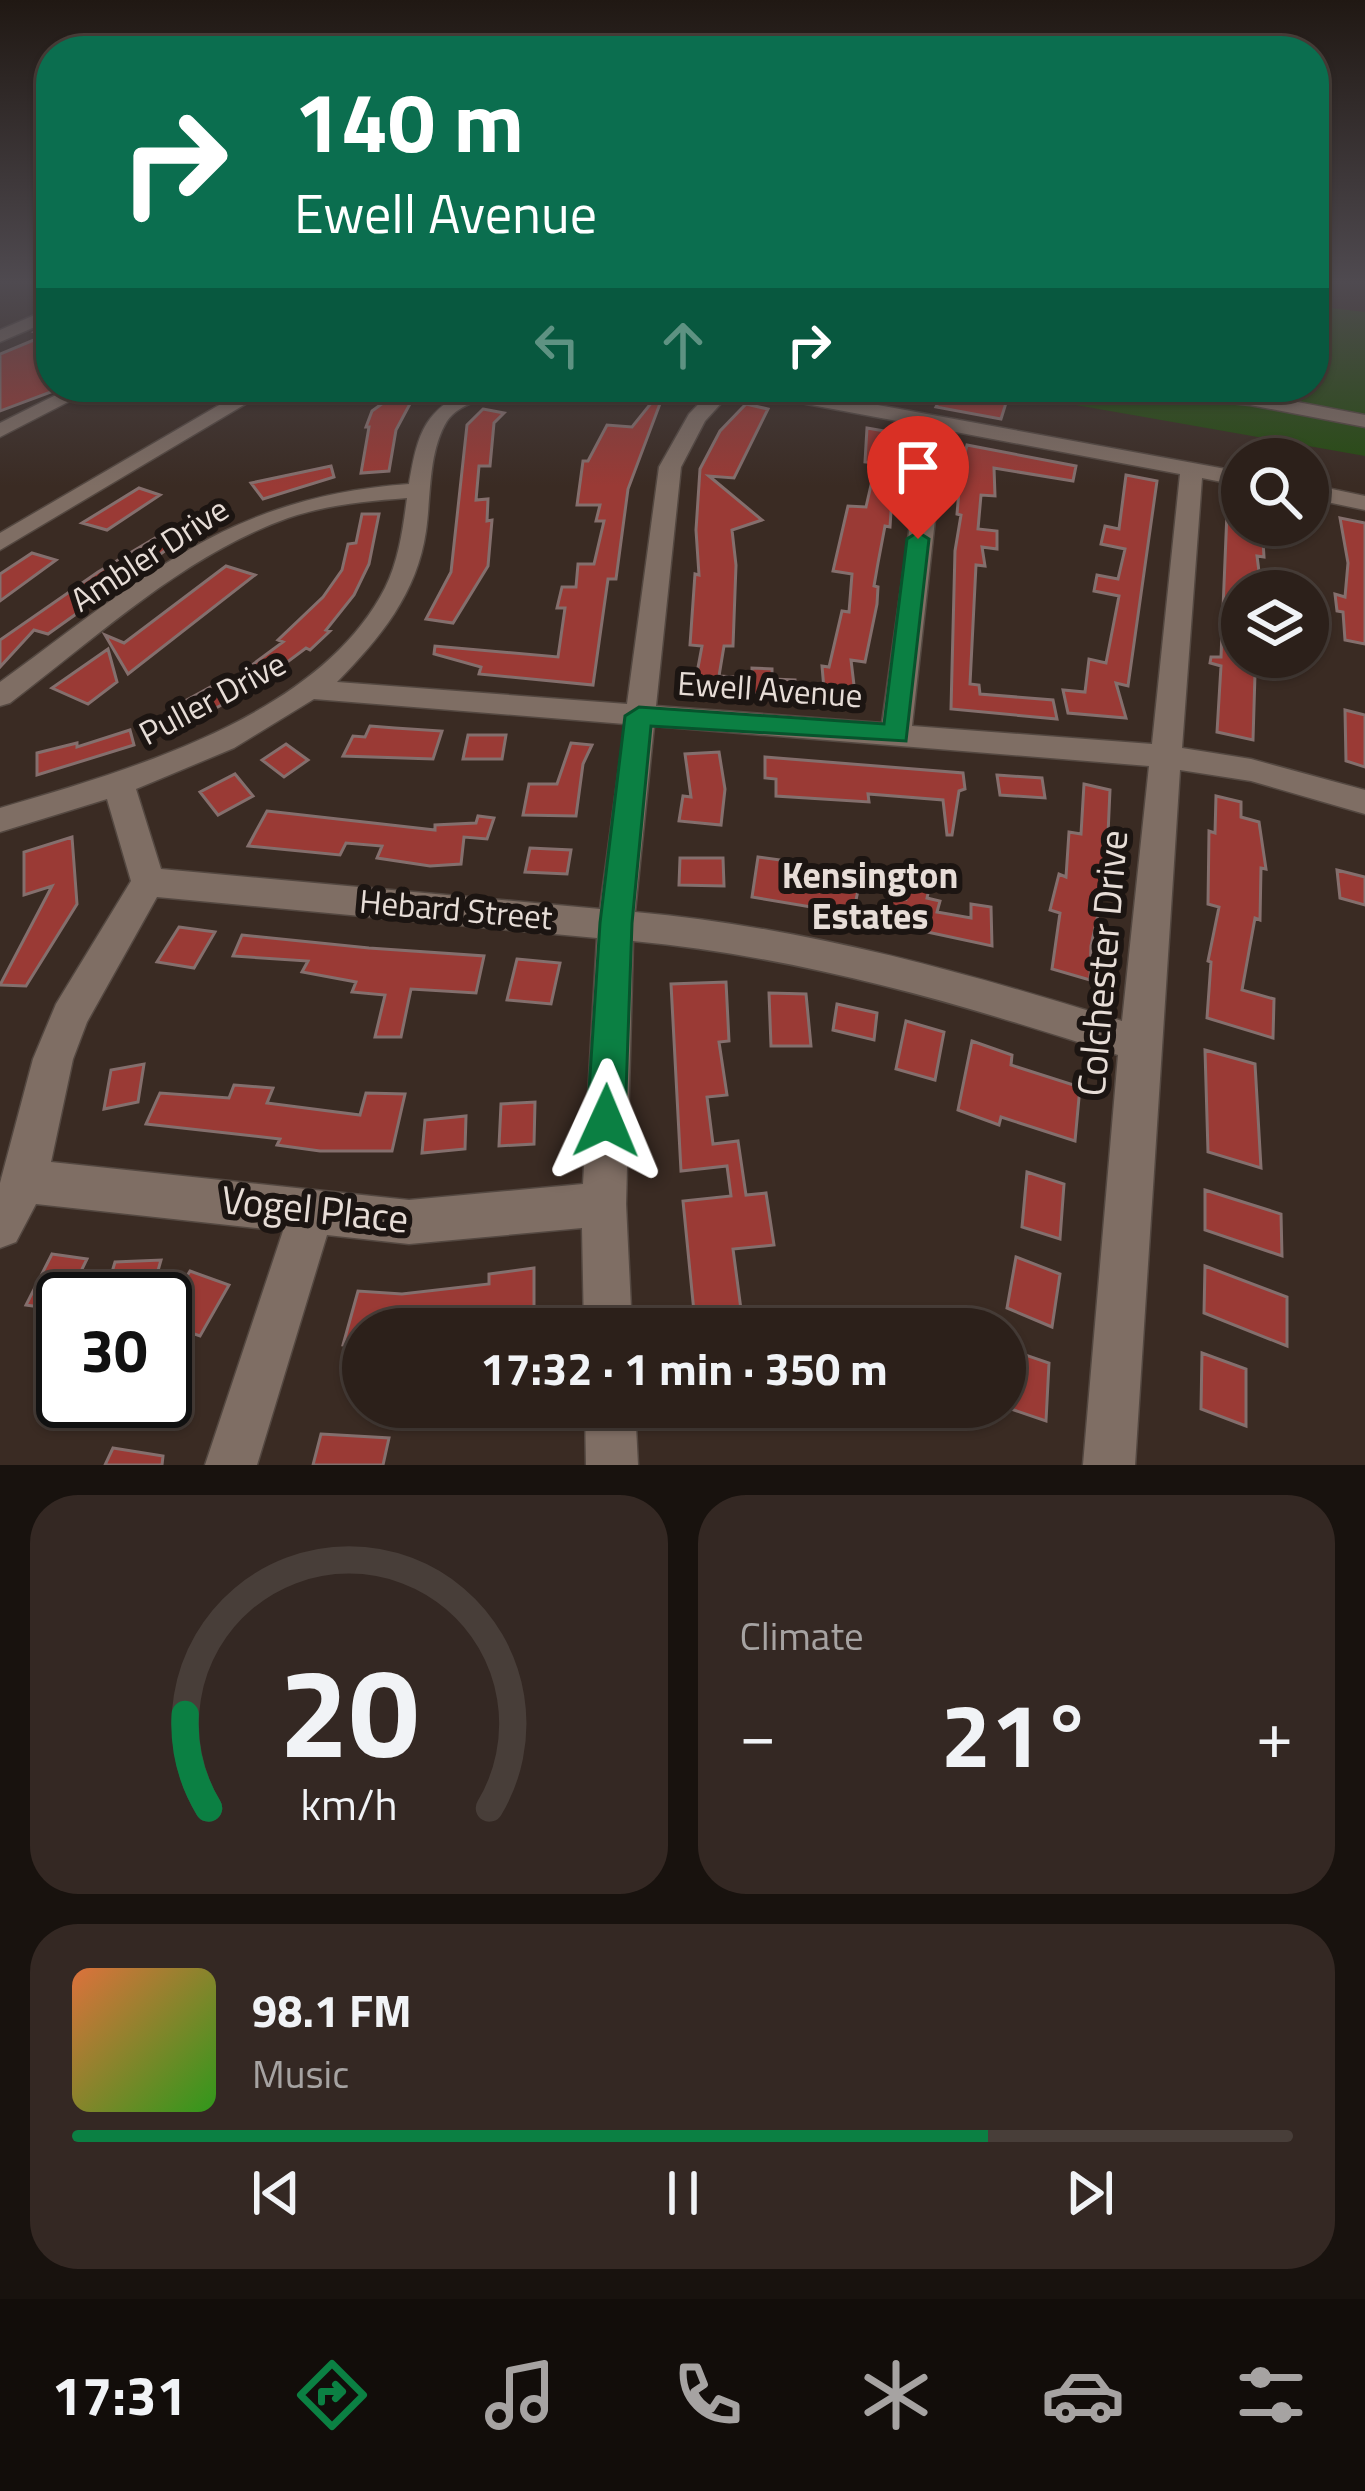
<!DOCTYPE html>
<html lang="en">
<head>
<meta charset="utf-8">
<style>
	body { margin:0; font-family:"Titillium Web",sans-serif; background:#342823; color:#f1f3f6; height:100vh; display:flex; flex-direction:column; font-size:45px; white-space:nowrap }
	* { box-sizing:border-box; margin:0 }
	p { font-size:39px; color:#a6a3a2 }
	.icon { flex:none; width:66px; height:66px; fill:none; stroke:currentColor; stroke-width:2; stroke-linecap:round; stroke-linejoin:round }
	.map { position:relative; height:1465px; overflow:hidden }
	.details { display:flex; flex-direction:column; gap:30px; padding:30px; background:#18120e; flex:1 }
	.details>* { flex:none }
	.banner { position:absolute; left:36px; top:36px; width:1293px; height:366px; border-radius:48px; box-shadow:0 3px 9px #0004,0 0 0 3px #483e39; background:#0b6e4f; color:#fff; overflow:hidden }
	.fabs { position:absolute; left:1221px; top:438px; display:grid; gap:24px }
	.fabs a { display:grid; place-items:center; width:108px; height:108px; border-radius:50%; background:#2c201a; box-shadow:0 3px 9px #0004,0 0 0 3px #483e39; font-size:60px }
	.speed { position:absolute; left:36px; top:1272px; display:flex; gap:24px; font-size:60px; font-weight:700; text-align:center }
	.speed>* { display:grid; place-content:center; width:156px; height:156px; border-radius:50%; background:#2c201a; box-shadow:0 3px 9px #0004,0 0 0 3px #483e39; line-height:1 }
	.speed .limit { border:6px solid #111; border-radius:18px; background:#fff; color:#111 }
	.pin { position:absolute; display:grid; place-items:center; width:102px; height:102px; color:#fff; margin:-123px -51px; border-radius:50% 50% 50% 0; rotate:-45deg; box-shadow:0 0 12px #0007 }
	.pin .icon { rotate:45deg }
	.me { position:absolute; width:132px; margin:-66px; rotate:1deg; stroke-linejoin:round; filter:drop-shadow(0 0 9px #0008) }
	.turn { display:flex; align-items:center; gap:42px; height:252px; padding:0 60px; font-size:54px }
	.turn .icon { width:156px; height:156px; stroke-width:2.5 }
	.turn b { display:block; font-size:84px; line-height:102px }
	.lanes { display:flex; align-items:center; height:114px; padding:0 60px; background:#0003; justify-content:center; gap:60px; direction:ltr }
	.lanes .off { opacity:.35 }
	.big { font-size:90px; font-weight:700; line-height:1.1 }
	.details .card { flex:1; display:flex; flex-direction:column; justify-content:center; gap:18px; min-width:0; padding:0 42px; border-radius:48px; background:#342823 }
	.details .dial { align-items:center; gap:0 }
	.dial svg { height:312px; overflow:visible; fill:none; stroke:#483e39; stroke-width:7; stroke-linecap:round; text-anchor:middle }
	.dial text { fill:#f1f3f6; stroke:none }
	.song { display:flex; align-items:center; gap:36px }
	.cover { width:144px; height:144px; border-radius:18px; background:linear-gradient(135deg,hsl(20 70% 55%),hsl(110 70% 35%)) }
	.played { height:12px; border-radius:6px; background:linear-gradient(90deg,#0b8043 75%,#483e39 75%) }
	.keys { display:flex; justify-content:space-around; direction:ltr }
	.heat { display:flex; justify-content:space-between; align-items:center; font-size:66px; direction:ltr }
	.details .tiles { flex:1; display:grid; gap:30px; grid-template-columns:1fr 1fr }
	.card:last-child { grid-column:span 2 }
	.trip { position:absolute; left:342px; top:1308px; width:684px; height:120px; border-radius:60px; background:#2c201a; box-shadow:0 3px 9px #0004,0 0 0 3px #483e39; font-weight:700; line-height:120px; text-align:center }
	.dock { display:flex; height:192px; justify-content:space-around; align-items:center; background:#120d0a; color:#a6a3a2 }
	.dock .icon { width:84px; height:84px }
	.dock .active { color:#0b8043 }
	.dock b { font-size:54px; color:#f1f3f6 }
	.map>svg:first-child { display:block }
	.green { fill:#264c11 }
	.building { fill:#9a3a35; stroke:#846f6d; stroke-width:3 }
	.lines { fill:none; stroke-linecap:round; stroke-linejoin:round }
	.minor-casing { stroke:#544841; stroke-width:3 }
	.path { stroke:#81746d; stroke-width:3; stroke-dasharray:6 3; stroke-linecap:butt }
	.minor { fill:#7f6e64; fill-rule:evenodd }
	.route { fill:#0b8043; stroke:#07532c; stroke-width:3 }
	.labels { text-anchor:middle; stroke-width:12; stroke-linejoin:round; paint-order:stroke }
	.street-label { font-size:33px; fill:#e7ddd7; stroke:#1c1512 }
	.neighbourhood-label { font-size:36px; font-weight:bold; fill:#e7ddd7; stroke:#1c1512 }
	.near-street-label { font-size:39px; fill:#e7ddd7; stroke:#1c1512 }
</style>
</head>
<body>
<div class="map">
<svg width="1365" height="1465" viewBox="0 0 1365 1465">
	<rect width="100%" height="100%" fill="#3a2b23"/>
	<path class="green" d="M1314 306 1365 312V456L974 387H1314Z"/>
	<path class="building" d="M51 325V392L0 411V354L46 335 35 332Z
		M405 387H419L396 430 389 471 361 473 369 427H366L372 411Z
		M944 391 1006 403 1001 419 936 407Z
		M656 397 661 401 628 489 616 579H608L593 685 479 674 481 667 434 654 435 646 558 657 565 608H557L562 587H576L578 564H594L604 521H596L600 505H577L583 461H588L607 425 632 427Z
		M746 404 768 409 734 478 709 476 762 520 732 530 736 565 733 646H724L719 676 752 678V668L772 669V679L795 680V697L694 689 702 646 690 645 695 574 699 575 696 530 700 469 720 431Z
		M483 409 504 413 494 423 490 466H479L476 500 488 499 487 521 492 520 488 566 453 623 426 619 451 572 467 425Z
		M867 428 896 433 890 527 885 526 878 563 874 586 878 587 877 604 865 662 851 660 856 702 825 701 822 666 829 667 842 611 849 612 852 574 833 571 848 506 866 507 876 463 865 462Z
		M967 445 1076 466 1073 481 994 468 995 496 981 495 978 529 997 531V549L982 547 985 566 976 565 970 684 979 685 980 694 1053 700 1057 719 951 709 955 551 961 515 957 514 961 467Z
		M331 466 334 477 263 499 251 483Z
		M1126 475 1157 481 1128 686 1116 683 1126 718 1068 713 1063 690 1085 692 1089 659 1106 663 1119 596 1094 591 1097 575 1118 579 1125 549 1101 544 1105 526 1119 529Z
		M139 488 160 495 107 530 82 523Z
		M1228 488 1242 490V525H1262L1264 557 1257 556 1261 587 1246 584 1242 591V657H1271V678L1255 674 1253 740 1217 732 1221 666 1210 663 1211 657H1221Z
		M362 514H379L369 564 354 595 326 630 330 631 310 650 306 648 251 689 203 715 185 701 225 679 229 682 283 642 278 640 323 597 342 570 348 544 356 543Z
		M1340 518 1365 523V644L1345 640 1343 612 1337 611 1335 594 1345 597 1348 563Z
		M172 528 180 540 48 634 34 630 0 667V640L98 572Z
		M32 553 56 560 0 601V574Z
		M226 566 255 575 128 674 105 635 124 643Z
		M108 649 117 682 88 704 52 688Z
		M1345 710 1365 715V767L1346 761Z
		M370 726 395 728 442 731 433 759 343 756 353 736 365 737Z
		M130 730 134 745 37 775V753L77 743V747Z
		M468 735H506L502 759H463Z
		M571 743 592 745 583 764 576 816 523 815 529 784H557Z
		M286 744 308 760 284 777 262 760Z
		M719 752 725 789 721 825 679 821 683 796 691 797 685 754Z
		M765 757 963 773 965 789 959 791 952 835H947L943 800 868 794 869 802 776 796V779L765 778Z
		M235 774 253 796 218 815 200 792Z
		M997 775 1042 778 1045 798 1000 795Z
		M1084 784 1110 790 1106 878 1091 946 1090 980 1052 969 1060 913 1050 910 1059 874 1066 877 1069 832 1081 834Z
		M1216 796 1241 802V817L1259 822 1266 869 1261 868 1260 920 1255 918 1242 990 1274 999 1273 1038 1207 1018 1211 962 1208 961 1219 907 1208 904 1209 831 1215 833Z
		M267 811 435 830V825L476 823 478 816 494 818 487 839 464 837 461 864 430 866 377 858 382 846 346 843 340 855 248 846Z
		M72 837 77 904 26 986 0 985 52 886 24 895V852Z
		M530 848 571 850 567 874 525 872Z
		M758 857 795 862 794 872 859 886 853 914 752 897Z
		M680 858H723L724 886 679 885Z
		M1337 870 1365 877V905L1340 898Z
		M909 883 929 889 927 898 940 901 937 912 971 918V904L991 907 992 946 881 922 888 894 906 899Z
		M179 927 215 932 194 968 157 962Z
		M242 935 369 948 484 956 476 993 411 989 401 1037H375L385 995 352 992 356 982 302 972 308 961 233 956Z
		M517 959 560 963 551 1004 507 1000Z
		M726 982 729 1041 719 1042 727 1095 707 1097 713 1144 738 1141 746 1195 766 1193 774 1245 733 1249 742 1317 695 1322 683 1201 731 1196 727 1166 681 1171 671 984Z
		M769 993 806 994 811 1046H771Z
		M837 1004 877 1013 874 1040 833 1030Z
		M906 1021 944 1032 935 1080 896 1069Z
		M972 1041 1012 1055 1011 1065 1080 1087 1075 1141 1001 1117 999 1125 958 1110Z
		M1205 1050 1255 1064 1261 1168 1208 1152Z
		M144 1064 138 1102 104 1109 111 1070Z
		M234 1085 273 1088 267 1103 360 1115 366 1093 405 1094 392 1151H320L277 1145 280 1139 146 1124 160 1093 229 1098Z
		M535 1102 534 1144 499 1146 501 1104Z
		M466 1116 465 1149 422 1153 425 1120Z
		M1027 1172 1064 1184 1060 1239 1022 1227Z
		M1205 1190 1281 1214 1282 1256 1205 1230Z
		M52 1254 87 1259 62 1310 26 1305Z
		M1016 1257 1060 1274 1052 1327 1007 1308Z
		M161 1260 150 1299H104L115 1262Z
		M1205 1266 1287 1297V1346L1204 1313Z
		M534 1268V1329H363V1347L343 1345 358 1291 402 1294 489 1284V1274Z
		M190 1271 229 1285 200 1336 165 1324V1313Z
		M1005 1348 1049 1363 1046 1421 1005 1407Z
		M1202 1353 1246 1369V1426L1201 1409Z
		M321 1434 389 1438 383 1465H313Z
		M113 1448 163 1456 162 1465H105Z"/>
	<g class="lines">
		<defs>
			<path id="minor" d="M51 308V320L0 342V330Z
				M72 387H97L0 437V423Z
				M250 387H274L0 550V533Z
				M475 387H502C486 401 460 402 447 421 428 452 431 497 426 531 417 594 380 638 337 682L627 704 659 467 689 414 715 387H736L705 421 681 467 656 706 882 723 924 426 748 393 738 387H780L1242 472V486L1202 478 1182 748 1251 759 1365 790V814L1251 781 1180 770 1135 1465H1083L1118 1055C959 1003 801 957 633 941L626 1204 632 1329H584L582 1228 409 1244 327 1235 257 1465H205L283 1231 36 1204 16 1242 0 1248V1183L33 1059 56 1004 131 881 107 799 0 832V808C129 770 319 717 385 588 399 560 403 528 407 498 367 501 326 505 288 518 184 555 97 637 10 703L0 706V682C141 580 226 497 409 484 418 431 425 409 475 387ZM945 430 1180 474 1152 744 912 726ZM314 699 625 724 600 909 161 869 136 789 234 748ZM654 726 1149 766 1122 1021C961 971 803 927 635 912ZM157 897 597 938 583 1184 409 1200 51 1162 73 1059 87 1022Z
				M1125 387 1250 393 1365 415V427L1250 405 1135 393Z
				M1308 484 1365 496V510L1308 498Z
				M585 1407H635L638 1465H586Z"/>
		</defs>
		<use href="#minor" class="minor-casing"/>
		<path class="path" d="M1046 387 1116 395"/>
		<use href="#minor" class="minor"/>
	</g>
	<linearGradient id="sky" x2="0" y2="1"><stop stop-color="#201813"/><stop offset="0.58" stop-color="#4f4a50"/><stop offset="1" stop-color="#4f4a50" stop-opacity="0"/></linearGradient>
	<rect width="1365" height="486" fill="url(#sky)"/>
	<path class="route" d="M918 532 929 539 906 741 651 726 632 923 625 1121 620 1134 606 1139 593 1134 587 1121 600 923 625 716 639 707 884 724 907 539Z"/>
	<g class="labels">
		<g class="street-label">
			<text transform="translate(149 554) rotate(-33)" y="12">Ambler Drive</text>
			<text transform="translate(770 689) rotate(4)" y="12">Ewell Avenue</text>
			<text transform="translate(212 698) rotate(-28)" y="12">Puller Drive</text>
			<text transform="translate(456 909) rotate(5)" y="12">Hebard Street</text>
		</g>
		<g class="neighbourhood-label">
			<text x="870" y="888">Kensington<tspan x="870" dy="41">Estates</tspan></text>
		</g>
		<g class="near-street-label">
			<text transform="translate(1102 963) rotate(-85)" y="14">Colchester Drive</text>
			<text transform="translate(315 1209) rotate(6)" y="14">Vogel Place</text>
		</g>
	</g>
</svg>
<div class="fabs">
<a><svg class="icon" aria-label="search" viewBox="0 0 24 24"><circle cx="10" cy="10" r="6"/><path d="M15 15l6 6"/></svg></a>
<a><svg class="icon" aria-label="layers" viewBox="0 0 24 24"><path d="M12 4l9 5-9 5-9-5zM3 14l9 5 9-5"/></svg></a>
</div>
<div class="speed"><div class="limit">30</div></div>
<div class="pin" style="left:918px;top:539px;background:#d93025"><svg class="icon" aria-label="arrive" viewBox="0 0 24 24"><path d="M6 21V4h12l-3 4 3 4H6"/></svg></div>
<svg class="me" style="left:606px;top:1121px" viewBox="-20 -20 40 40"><path d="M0-17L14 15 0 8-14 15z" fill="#0b8043" stroke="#fff" stroke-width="4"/></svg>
<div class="trip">17:32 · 1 min · 350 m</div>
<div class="banner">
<div class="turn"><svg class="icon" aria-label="right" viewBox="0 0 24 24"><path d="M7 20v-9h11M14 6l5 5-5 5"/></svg><div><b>140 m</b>Ewell Avenue</div></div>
<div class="lanes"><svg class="icon off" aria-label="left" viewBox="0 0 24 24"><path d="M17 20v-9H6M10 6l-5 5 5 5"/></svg><svg class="icon off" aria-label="ahead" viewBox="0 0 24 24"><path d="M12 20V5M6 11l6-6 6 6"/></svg><svg class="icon" aria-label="right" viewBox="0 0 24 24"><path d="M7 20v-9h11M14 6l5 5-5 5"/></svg></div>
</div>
</div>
<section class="details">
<div class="tiles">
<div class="card dial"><svg viewBox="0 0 100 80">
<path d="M14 69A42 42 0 1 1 86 69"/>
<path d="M14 69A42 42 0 0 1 8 45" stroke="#0b8043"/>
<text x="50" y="56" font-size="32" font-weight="700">20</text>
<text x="50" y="72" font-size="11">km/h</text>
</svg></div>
<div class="card"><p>Climate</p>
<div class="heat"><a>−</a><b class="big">21°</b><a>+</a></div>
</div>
<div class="card">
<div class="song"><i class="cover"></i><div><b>98.1 FM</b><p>Music</p></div></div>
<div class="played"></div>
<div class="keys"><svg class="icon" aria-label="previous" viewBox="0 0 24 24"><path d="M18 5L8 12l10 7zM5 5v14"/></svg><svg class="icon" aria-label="pause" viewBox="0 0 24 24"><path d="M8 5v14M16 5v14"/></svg><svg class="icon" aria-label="next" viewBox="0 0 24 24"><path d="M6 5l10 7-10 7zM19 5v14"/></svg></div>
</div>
</div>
</section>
<nav class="dock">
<b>17:31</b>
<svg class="icon active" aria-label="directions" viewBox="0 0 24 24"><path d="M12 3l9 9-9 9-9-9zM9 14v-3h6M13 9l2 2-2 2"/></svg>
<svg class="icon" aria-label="music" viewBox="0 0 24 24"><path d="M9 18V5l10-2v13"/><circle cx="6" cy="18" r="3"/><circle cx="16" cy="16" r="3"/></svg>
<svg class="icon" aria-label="phone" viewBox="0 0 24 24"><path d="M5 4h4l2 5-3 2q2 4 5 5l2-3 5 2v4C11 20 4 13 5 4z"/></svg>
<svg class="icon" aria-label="climate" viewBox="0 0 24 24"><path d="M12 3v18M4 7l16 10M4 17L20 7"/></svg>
<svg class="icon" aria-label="car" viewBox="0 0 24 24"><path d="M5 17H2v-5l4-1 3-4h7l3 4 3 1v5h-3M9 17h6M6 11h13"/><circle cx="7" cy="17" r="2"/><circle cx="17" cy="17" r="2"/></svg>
<svg class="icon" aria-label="filters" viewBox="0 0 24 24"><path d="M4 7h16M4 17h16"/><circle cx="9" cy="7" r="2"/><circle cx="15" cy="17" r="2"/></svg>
</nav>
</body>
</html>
